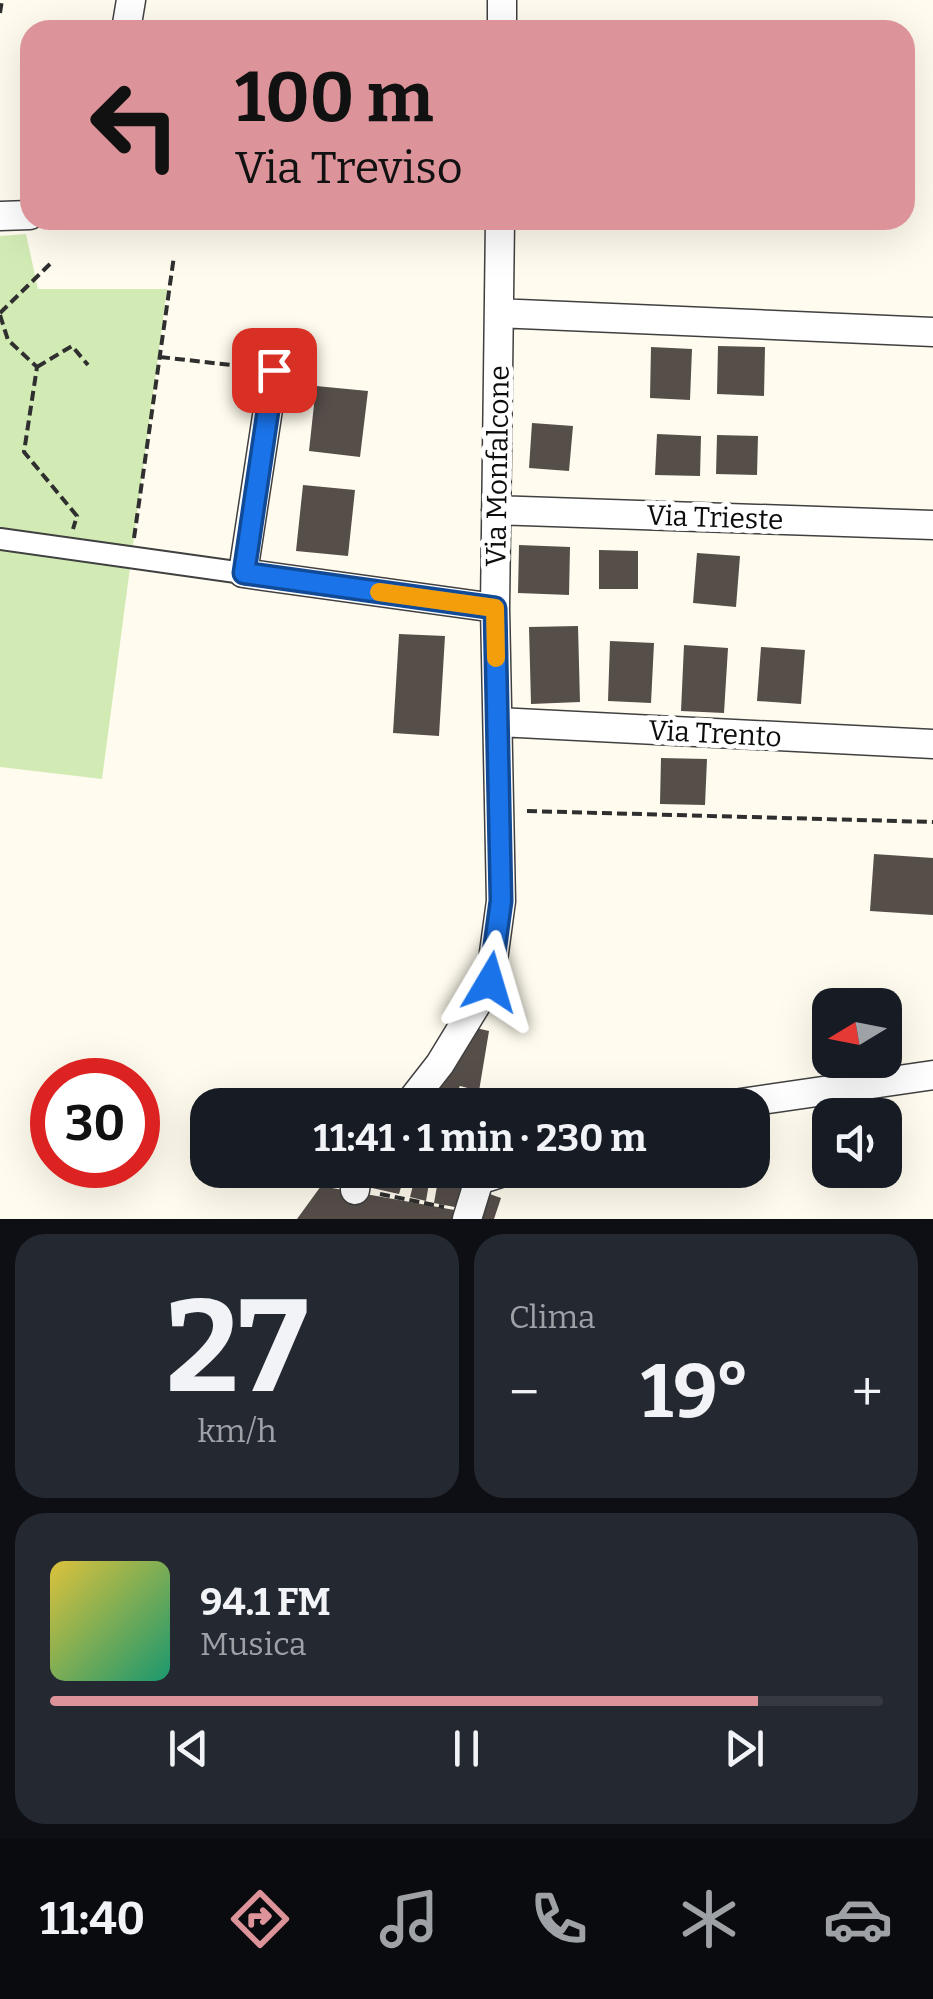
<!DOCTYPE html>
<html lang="it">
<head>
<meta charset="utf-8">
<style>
	body { margin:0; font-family:Bitter,serif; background:#242831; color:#f1f3f6; height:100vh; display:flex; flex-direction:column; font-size:38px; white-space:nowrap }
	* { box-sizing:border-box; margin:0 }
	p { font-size:32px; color:#9ea1a6 }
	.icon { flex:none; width:55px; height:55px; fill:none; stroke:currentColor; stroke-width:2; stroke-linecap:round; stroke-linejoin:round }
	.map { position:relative; height:1219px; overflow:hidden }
	.drawer { display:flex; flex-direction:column; gap:15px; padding:15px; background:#0d0f14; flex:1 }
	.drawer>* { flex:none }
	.guide { position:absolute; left:20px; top:20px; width:895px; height:210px; border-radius:30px; box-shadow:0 10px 40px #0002; background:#dc949a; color:#111; overflow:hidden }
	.needle { width:65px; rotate:260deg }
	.buttons { position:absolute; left:812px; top:988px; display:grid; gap:20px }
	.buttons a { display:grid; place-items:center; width:90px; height:90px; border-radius:20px; background:#171b24; box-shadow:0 10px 40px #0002; font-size:50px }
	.speed { position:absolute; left:30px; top:1058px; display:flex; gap:20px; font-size:50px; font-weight:700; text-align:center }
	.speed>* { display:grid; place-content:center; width:130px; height:130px; border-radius:50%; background:#171b24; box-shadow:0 10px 40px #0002; line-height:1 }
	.speed .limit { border:15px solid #d22; background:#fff; color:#111 }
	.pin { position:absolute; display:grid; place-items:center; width:85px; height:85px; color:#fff; margin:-42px; border-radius:20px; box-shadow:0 5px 15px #0006 }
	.me { position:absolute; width:110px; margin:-55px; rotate:7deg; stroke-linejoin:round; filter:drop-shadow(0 0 8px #0008) }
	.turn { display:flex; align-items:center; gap:35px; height:210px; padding:0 50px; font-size:45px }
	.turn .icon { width:130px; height:130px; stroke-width:2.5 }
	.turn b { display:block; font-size:70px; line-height:85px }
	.big { font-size:75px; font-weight:700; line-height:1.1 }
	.drawer .widget { flex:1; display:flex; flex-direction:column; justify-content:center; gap:15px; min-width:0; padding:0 35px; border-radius:30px; background:#242831 }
	.drawer .dial { align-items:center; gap:0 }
	.dial b { font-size:130px; line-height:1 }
	.song { display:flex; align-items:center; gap:30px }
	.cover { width:120px; height:120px; border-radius:15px; background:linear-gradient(135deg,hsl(50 70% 55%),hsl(160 70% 35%)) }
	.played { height:10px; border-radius:5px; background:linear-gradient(90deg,#dc949a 85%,#363941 85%) }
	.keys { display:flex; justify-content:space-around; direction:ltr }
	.heat { display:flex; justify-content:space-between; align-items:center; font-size:55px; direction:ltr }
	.drawer .tiles { flex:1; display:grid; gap:15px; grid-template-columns:1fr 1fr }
	.widget:last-child { grid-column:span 2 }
	.trip { position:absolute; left:190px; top:1088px; width:580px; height:100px; border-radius:30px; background:#171b24; box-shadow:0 10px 40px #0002; font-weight:700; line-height:100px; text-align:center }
	.tab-bar { display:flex; height:160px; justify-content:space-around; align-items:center; background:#090b0e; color:#9ea1a6 }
	.tab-bar .icon { width:70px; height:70px }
	.tab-bar .selected { color:#dc949a }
	.tab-bar b { font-size:45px; color:#f1f3f6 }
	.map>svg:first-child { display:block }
	.green { fill:#d2ebb5 }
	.building { fill:#564e49 }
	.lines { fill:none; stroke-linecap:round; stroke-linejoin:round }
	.pedestrian-casing { stroke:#404040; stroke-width:24 }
	.minor-casing { stroke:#404040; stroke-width:31 }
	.path { stroke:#2f2f2f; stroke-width:4; stroke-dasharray:10 5; stroke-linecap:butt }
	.pedestrian { stroke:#fff; stroke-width:20 }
	.minor { stroke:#fff; stroke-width:28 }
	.route-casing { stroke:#114b97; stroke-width:25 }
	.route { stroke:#1a73e8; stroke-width:18 }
	.slow { stroke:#f59e0b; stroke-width:18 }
	.labels { text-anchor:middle; stroke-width:10; stroke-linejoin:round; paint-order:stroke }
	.street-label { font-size:28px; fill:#0d0d0d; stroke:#fff }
</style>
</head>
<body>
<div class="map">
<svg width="933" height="1219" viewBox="0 0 933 1219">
	<rect width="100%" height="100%" fill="#fffbee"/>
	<path class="green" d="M26 234 38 289H167L102 779 0 767V236Z"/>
	<path class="building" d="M718 346 765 347 764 396 717 394Z
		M651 347 692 349 690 400 650 398Z
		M316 386 368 391 360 457 309 451Z
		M532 423 573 426 569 471 529 468Z
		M657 434 701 436 700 476 655 475Z
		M717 435 758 436 757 475 716 474Z
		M303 485 355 490 348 556 296 551Z
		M519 545 570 547 569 595 518 593Z
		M599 550 638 551V589H599Z
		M697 553 740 556 736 607 693 603Z
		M578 626 580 702 531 704 529 627Z
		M399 634 445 636 439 736 393 733Z
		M610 641 654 643 651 703 608 701Z
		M684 645 728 648 724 713 681 711Z
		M761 647 805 650 801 704 757 701Z
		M661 758 707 759 705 805 660 804Z
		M874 854 933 858V915L870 911Z
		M476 1028 489 1031 479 1091 460 1086 450 1105H428L420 1101Z
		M366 1170H406L399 1194 363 1186Z
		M417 1170H486L469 1180 429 1183 426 1201 410 1197Z
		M469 1184 460 1208 434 1203 437 1186Z
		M321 1186 460 1211 459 1219H297Z
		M487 1193 501 1198 494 1219H472Z"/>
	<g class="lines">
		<defs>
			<path id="pedestrian" d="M0 539 243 573"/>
			<path id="minor" d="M126 30 131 0
				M502 30V0
				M0 216 30 215
				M499 313 933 332
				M274 370 243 573 495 608
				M496 510 933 525
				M498 722 933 744
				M408 1105 440 1064 490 982 501 901 495 608 500 220
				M727 1105 933 1075
				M355 1190 358 1170
				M467 1219 479 1180 510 1170"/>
		</defs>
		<use href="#pedestrian" class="pedestrian-casing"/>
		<use href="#minor" class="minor-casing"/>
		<path class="path" d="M0 13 2 0
			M0 313 51 263
			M0 315 8 340 37 367 24 452 77 516 73 529
			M160 357 249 367
			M37 367 72 346 88 365
			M134 538 174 256
			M527 811 933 822
			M380 1194 444 1207"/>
		<use href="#pedestrian" class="pedestrian"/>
		<use href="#minor" class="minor"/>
	</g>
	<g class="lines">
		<defs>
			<path id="route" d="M274 370 244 573 495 608 501 901 490 982"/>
		</defs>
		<use href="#route" class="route-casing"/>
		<use href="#route" class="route"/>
		<path class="slow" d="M379 592 495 608 496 658"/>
	</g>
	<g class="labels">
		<g class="street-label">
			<text transform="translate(497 466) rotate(-89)" y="10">Via Monfalcone</text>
			<text transform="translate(715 517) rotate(2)" y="10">Via Trieste</text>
			<text transform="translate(715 733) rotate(3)" y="10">Via Trento</text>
		</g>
	</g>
</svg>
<div class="buttons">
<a><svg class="needle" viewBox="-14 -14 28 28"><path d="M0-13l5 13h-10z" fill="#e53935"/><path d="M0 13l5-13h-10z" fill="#9ea1a6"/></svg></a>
<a><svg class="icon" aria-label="sound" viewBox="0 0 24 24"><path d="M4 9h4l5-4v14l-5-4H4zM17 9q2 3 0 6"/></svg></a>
</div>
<div class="speed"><div class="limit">30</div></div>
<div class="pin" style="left:274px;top:370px;background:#d93025"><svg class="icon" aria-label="arrive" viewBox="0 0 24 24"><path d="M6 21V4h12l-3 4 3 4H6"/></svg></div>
<svg class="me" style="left:490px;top:982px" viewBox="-20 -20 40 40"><path d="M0-17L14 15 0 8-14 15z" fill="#1a73e8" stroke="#fff" stroke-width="4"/></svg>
<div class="trip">11:41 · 1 min · 230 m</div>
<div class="guide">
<div class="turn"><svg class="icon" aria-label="left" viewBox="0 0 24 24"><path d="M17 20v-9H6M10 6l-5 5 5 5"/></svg><div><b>100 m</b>Via Treviso</div></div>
</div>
</div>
<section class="drawer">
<div class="tiles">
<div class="widget dial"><b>27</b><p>km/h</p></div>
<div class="widget"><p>Clima</p>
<div class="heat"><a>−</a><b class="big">19°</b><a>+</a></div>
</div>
<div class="widget">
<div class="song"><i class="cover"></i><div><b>94.1 FM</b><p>Musica</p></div></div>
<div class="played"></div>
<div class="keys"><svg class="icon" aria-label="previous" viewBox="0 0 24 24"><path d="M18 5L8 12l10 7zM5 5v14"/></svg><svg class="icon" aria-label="pause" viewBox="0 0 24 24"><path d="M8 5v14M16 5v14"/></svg><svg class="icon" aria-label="next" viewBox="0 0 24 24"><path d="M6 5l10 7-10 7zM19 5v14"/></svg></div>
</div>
</div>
</section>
<nav class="tab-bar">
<b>11:40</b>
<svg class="icon selected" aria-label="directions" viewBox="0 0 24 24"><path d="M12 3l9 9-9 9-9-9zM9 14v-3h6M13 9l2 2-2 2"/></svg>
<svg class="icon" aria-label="music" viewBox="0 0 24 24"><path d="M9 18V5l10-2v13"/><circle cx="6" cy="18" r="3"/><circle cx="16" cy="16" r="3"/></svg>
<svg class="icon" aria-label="phone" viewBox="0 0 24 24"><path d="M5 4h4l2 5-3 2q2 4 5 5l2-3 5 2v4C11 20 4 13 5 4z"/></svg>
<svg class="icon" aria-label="climate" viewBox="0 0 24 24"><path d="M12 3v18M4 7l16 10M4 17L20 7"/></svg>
<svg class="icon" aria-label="car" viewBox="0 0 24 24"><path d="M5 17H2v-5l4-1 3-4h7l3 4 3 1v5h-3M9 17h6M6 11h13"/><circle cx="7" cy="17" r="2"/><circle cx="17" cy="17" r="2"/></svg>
</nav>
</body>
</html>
